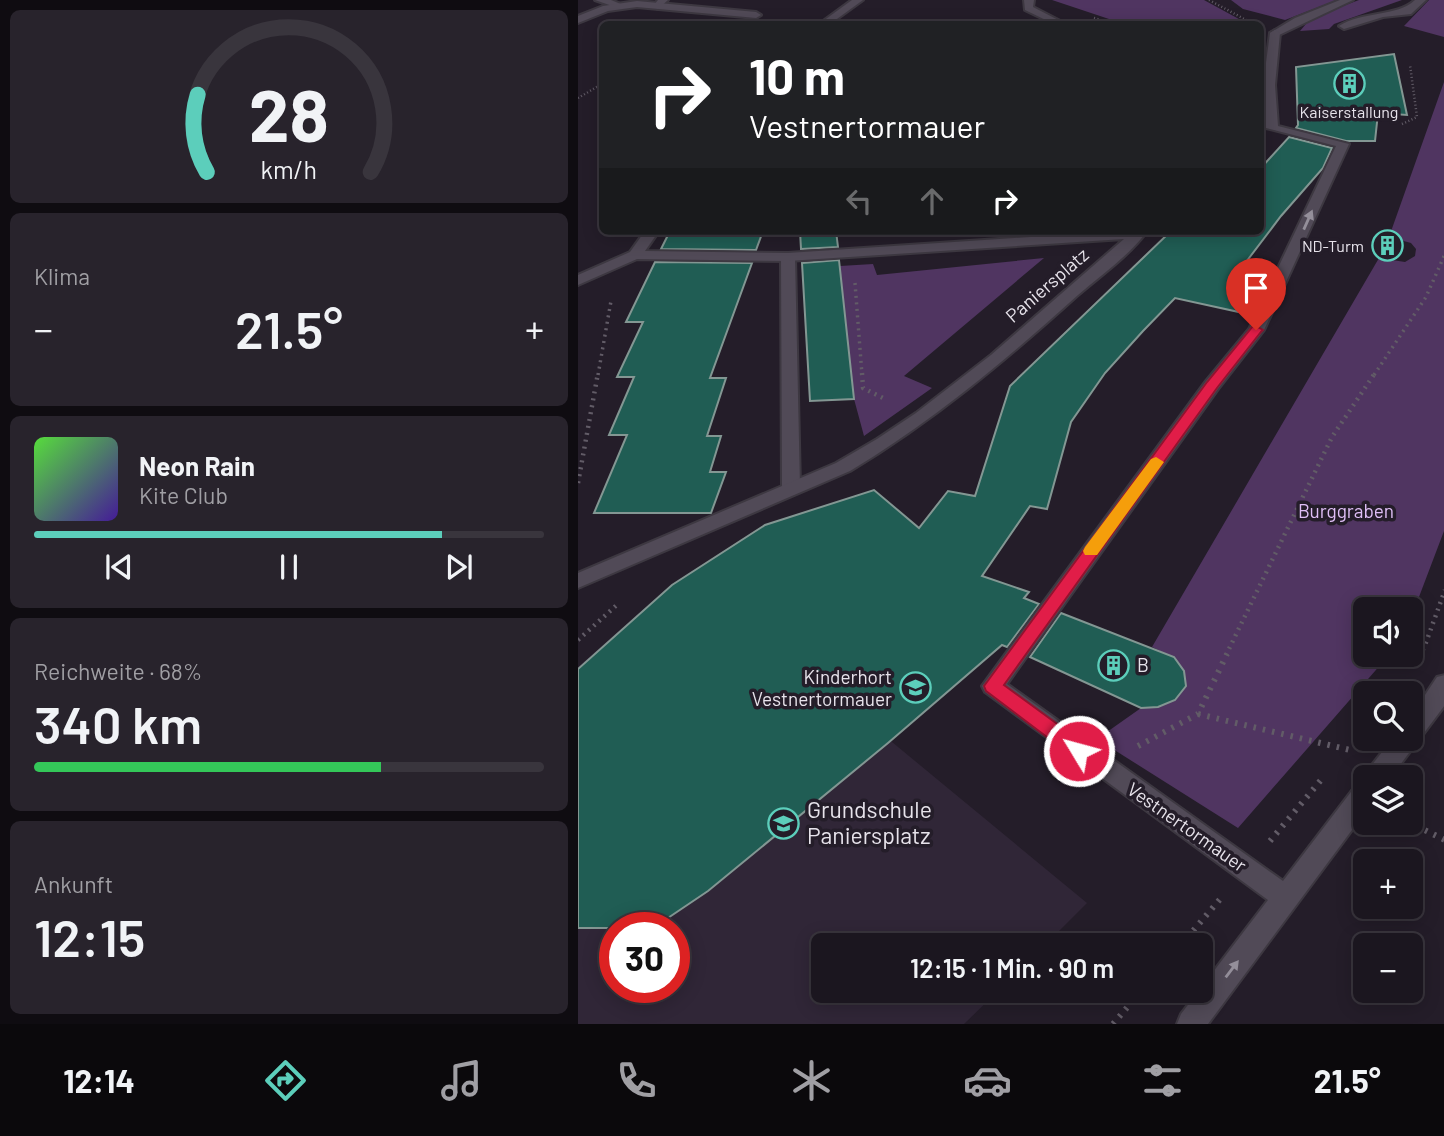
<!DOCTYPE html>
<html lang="de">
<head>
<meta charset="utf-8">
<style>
	body { margin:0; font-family:Barlow,sans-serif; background:#28232c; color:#f1f3f6; height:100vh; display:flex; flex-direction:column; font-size:26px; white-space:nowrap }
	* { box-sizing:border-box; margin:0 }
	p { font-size:23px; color:#a09fa4 }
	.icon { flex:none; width:38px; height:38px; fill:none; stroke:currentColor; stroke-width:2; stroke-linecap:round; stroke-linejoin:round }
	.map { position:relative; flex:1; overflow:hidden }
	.panel { display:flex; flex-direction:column; gap:10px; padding:10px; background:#0f0c11; width:578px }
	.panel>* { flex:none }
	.top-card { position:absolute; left:21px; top:21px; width:665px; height:214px; border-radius:10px; box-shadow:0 4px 18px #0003,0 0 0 2px #39353d; background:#202124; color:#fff; overflow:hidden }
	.buttons { position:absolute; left:775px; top:597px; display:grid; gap:14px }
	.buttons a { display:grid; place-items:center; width:70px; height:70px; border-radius:10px; background:#1b161f; box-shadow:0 4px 18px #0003,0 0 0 2px #39353d; font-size:35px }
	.speed { position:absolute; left:21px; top:912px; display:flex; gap:14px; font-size:35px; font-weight:700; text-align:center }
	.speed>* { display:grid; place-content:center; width:91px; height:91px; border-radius:50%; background:#1b161f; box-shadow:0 4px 18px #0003,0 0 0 2px #39353d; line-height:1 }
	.speed .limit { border:10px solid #d22; background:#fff; color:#111 }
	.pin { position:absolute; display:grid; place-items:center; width:60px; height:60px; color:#fff; margin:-72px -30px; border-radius:50% 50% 50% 0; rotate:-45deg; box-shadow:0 0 7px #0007 }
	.pin .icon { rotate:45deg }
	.me { position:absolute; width:77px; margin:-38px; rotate:307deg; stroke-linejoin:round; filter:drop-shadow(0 0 5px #0008) }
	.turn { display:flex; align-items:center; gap:24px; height:147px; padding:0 35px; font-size:32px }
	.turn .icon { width:91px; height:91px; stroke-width:2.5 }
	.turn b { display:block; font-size:49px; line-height:60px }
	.lanes { display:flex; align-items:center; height:66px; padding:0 35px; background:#0003; justify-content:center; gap:35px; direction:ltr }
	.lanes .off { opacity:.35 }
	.big { font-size:52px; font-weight:600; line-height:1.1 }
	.panel .card { flex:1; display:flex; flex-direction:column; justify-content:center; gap:10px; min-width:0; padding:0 24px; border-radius:10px; background:#28232c }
	.panel .dial { align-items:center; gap:0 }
	.dial svg { height:182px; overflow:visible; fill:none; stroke:#39353d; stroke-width:7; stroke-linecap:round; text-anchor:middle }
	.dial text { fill:#f1f3f6; stroke:none }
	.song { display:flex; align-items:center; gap:21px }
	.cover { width:84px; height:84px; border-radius:10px; background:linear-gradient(135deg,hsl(110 70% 55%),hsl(260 70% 35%)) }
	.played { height:7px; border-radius:4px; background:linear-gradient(90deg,#5ccebb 80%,#39353d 80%) }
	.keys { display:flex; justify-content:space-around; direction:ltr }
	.heat { display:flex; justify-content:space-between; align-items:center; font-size:38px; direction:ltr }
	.charge { height:10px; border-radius:5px; background:linear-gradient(90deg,#34c759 68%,#39353d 0) }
	.trip { position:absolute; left:233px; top:933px; width:402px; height:70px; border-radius:10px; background:#1b161f; box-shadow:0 4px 18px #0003,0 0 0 2px #39353d; font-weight:600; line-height:70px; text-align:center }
	.tab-bar { display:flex; height:112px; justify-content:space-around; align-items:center; background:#0b090c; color:#a09fa4 }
	.tab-bar .icon { width:49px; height:49px }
	.tab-bar .on { color:#5ccebb }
	.tab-bar b { font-size:32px; color:#f1f3f6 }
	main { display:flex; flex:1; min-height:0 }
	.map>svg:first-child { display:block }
	.built { fill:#302637; fill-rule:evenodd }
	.green { fill:#503561 }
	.building { fill:#205d54; stroke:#839793; stroke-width:2 }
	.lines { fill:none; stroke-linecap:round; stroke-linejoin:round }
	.service-casing { stroke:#3d3841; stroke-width:4 }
	.pedestrian-casing { stroke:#3d3841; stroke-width:4 }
	.minor-casing { stroke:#3d3841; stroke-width:4 }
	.path-far3 { stroke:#625c67; stroke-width:2.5; stroke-dasharray:1 2.5; stroke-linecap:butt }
	.path-far2 { stroke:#625c67; stroke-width:3.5; stroke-dasharray:2 4.5; stroke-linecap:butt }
	.path-far1 { stroke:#625c67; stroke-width:4.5; stroke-dasharray:2 5; stroke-linecap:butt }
	.path { stroke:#625c67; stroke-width:6; stroke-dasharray:2.5 7; stroke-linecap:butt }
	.service { fill:#514a57; fill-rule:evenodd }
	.pedestrian { fill:#514a57; fill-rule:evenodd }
	.minor { fill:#514a57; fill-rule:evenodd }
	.oneway { fill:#948f9a }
	.route { fill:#e11d48; stroke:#92132f; stroke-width:2 }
	.slow { fill:#f59e0b }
	.labels { text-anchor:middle; stroke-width:7; stroke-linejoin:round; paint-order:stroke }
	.far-poi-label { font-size:16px; fill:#e7e3eb; stroke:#241d29 }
	.street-label { font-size:19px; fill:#e7e3eb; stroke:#241d29 }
	.park-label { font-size:19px; fill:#dfbef6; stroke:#241d29 }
	.poi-label { font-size:19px; fill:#e7e3eb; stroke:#241d29; text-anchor:start }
	.near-poi-label { font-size:23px; fill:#e7e3eb; stroke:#241d29; text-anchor:start }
</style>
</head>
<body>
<main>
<section class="panel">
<div class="card dial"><svg viewBox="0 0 100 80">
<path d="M14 69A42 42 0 1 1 86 69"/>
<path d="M14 69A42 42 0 0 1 10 35" stroke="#5ccebb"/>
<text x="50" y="56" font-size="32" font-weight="700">28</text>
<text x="50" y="72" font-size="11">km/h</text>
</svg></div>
<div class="card"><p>Klima</p>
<div class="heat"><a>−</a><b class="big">21.5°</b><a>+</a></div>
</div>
<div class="card">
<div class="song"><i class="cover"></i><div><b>Neon Rain</b><p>Kite Club</p></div></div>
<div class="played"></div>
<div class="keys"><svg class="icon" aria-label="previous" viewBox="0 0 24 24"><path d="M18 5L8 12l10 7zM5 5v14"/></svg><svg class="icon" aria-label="pause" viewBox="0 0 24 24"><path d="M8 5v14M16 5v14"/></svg><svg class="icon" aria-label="next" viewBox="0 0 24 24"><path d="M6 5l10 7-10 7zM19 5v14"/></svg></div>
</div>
<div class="card"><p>Reichweite · 68%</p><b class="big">340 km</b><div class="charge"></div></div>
<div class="card"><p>Ankunft</p><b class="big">12:15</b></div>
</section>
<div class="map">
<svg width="867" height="1024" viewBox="0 0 867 1024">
	<rect width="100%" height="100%" fill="#241d29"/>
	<path class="built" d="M61 613 195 677 314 742 509 903 467 945H245V990L420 991 386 1024H0V667ZM37 928H96V987H37Z"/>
	<path class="green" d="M474 0H626L670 24H546Z
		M653 0H759L707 20 665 9Z
		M781 0H824L756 24 751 29 722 31 733 18Z
		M851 0H866V37L826 26Z
		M866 82V531L833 618V609H788V654L811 655 660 828 519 739 563 708 580 707 597 700 608 686C604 663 595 657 574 647L801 258 827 262 837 256 838 249 833 243 811 237Z
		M466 258 326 376 354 388 286 436 276 399 262 266 295 264 299 275Z"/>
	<path class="building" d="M816 54 829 115 800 113 797 141H768L718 128 720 125 718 67Z
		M711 137 754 148 745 168 703 216 665 266 683 270 661 312 597 298 565 331 527 373 493 422 469 509 452 506 404 576 451 592 446 598 461 604 429 647 424 645 310 743 130 891 75 928H0V669L94 585 187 525 296 490 341 528 370 491 397 496 432 386 593 231H682V169Z
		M92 231H185L178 250 83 249Z
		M222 231H258L260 247 223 249Z
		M261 260 276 399 232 401 224 263Z
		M77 262 174 263 132 378H148L129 436H143L132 472H148L133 513H16L49 435H31L56 377H39L65 322H48Z
		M483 613 596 657 606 671 608 686 597 700 580 707 563 708 452 657Z"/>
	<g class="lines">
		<defs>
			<path id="service" d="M17 0H33L45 5 40 8Z
				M210 253 217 257 222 488 213 494 204 488 203 257Z"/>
			<path id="pedestrian" d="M80 0H90L80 9 75 6Z
				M762 0H775L701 35 692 33 717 18Z
				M837 0H848L833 14 805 17 766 29 761 26C784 11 819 17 837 0Z"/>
			<path id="minor" d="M274 0H285L252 24H241Z
				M446 0H456L455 7 488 24H476L447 10Z
				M59 1 178 12 183 15 178 18 59 7 30 11 0 23V16L25 6Z
				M697 30 702 33 697 85 700 126 771 144 686 330 640 389 429 684 705 881 779 784 788 781V811L630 1024H599L603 1014 690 900 407 692 404 686 628 381 671 329 758 146 688 128 685 85 692 33Z
				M67 231H81L67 251 210 253 542 231H565L567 234C549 257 522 276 500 295 428 360 355 421 272 471L0 588V573L258 463 299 439 338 413 413 355 546 239 210 261 59 259 0 285V275L52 252Z
				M867 675V705L813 777 788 778 790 770 815 738H833V716L859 677Z"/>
		</defs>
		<use href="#service" class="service-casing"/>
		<use href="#pedestrian" class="pedestrian-casing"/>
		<use href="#minor" class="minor-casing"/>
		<path class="path-far3" d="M631 0 670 21
			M516 18 535 24
			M0 98 24 84
			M824 124 839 117 832 65"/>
		<path class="path-far2" d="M277 283 284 375
			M20 375 33 301
			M796 375 848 297 867 254"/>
		<path class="path-far1" d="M284 373 285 388 309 400
			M0 483 20 373
			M0 640 41 603
			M648 655 754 437 797 373
			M840 655 846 648 867 590"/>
		<path class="path" d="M837 659 841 654
			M620 714 772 750
			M560 746 620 714 649 654
			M830 822 867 840
			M692 841 743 780
			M603 945 643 898
			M535 1024 564 990"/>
		<use href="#service" class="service"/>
		<use href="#pedestrian" class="pedestrian"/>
		<use href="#minor" class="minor"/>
	</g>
	<defs><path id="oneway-solid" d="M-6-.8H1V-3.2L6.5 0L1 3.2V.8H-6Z" transform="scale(1.75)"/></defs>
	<g class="oneway">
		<use href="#oneway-solid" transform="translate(730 220) rotate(-66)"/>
		<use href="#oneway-solid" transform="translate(654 969) rotate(-53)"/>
	</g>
	<path class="route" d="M678 326 685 330 683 332 639 388 426 685 508 745 511 751 508 756 501 758 494 756 408 691 406 686 629 382 674 327Z"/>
	<path class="slow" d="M578 457 586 462 519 555H507L505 551 507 547 573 459Z"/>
	<defs>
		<symbol id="building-ring" viewBox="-11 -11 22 22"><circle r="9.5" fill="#241d29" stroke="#5ccebb" stroke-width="1.5"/><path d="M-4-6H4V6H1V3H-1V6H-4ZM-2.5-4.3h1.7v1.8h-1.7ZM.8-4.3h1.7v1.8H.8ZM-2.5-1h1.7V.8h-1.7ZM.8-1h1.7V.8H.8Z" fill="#5ccebb"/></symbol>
		<symbol id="school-ring" viewBox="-11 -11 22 22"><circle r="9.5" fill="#241d29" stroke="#5ccebb" stroke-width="1.5"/><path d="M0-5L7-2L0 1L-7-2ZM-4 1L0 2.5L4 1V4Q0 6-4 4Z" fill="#5ccebb"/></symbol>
	</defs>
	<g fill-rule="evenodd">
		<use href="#building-ring" x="754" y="66" width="35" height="35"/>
		<use href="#building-ring" x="792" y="228" width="35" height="35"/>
		<use href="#building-ring" x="518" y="648" width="35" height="35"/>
		<use href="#school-ring" x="320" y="670" width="35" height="35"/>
		<use href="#school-ring" x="188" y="806" width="35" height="35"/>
	</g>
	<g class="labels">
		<g class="far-poi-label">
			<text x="771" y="118">Kaiserstallung</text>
			<text x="786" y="252" text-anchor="end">ND-Turm</text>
		</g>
		<g class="street-label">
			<text transform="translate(469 285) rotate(-41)" y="7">Paniersplatz</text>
			<text transform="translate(609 827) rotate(35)" y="7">Vestnertormauer</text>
		</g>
		<g class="park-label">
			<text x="768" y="518">Burggraben</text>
		</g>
		<g class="poi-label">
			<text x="559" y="672">B</text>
			<text x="314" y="684" text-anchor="end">Kinderhort<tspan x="314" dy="22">Vestnertormauer</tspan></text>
		</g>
		<g class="near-poi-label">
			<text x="229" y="818">Grundschule<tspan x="229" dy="26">Paniersplatz</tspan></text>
		</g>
	</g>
</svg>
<div class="buttons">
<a><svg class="icon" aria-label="sound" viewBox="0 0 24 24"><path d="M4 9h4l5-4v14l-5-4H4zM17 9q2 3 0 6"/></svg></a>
<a><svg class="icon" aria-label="search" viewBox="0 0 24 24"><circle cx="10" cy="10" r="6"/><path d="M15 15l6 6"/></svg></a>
<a><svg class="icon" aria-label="layers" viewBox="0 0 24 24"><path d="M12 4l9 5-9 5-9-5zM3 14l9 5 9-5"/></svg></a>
<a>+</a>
<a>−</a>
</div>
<div class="speed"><div class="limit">30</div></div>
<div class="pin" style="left:678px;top:330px;background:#d93025"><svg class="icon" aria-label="arrive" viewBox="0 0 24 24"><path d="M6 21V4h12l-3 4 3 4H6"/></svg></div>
<svg class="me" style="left:501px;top:751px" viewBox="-20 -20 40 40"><circle r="17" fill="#e11d48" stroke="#fff" stroke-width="3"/><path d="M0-11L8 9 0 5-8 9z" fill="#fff"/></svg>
<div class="trip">12:15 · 1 Min. · 90 m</div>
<div class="top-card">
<div class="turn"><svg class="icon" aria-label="right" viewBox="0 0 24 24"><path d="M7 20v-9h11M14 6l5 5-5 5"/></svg><div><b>10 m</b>Vestnertormauer</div></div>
<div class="lanes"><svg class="icon off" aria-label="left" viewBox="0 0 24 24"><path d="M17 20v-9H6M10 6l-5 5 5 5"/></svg><svg class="icon off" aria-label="ahead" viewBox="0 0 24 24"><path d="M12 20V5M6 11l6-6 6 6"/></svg><svg class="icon" aria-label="right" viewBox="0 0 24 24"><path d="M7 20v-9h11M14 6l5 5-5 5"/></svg></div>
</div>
</div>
</main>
<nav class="tab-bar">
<b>12:14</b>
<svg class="icon on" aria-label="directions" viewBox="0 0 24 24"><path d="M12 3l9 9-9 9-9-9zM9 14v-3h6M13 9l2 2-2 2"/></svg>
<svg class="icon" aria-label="music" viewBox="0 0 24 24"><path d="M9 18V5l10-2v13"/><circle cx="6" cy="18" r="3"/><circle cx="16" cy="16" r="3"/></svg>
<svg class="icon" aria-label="phone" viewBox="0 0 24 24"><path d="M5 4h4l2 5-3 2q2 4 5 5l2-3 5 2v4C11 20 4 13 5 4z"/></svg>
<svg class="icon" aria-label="climate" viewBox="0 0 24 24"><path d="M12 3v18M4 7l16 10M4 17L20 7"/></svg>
<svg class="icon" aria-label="car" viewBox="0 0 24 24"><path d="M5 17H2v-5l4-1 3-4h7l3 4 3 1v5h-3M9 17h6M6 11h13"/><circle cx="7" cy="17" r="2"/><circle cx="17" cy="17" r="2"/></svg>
<svg class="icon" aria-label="filters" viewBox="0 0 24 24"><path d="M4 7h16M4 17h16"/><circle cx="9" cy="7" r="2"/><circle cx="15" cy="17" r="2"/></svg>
<b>21.5°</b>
</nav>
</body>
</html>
